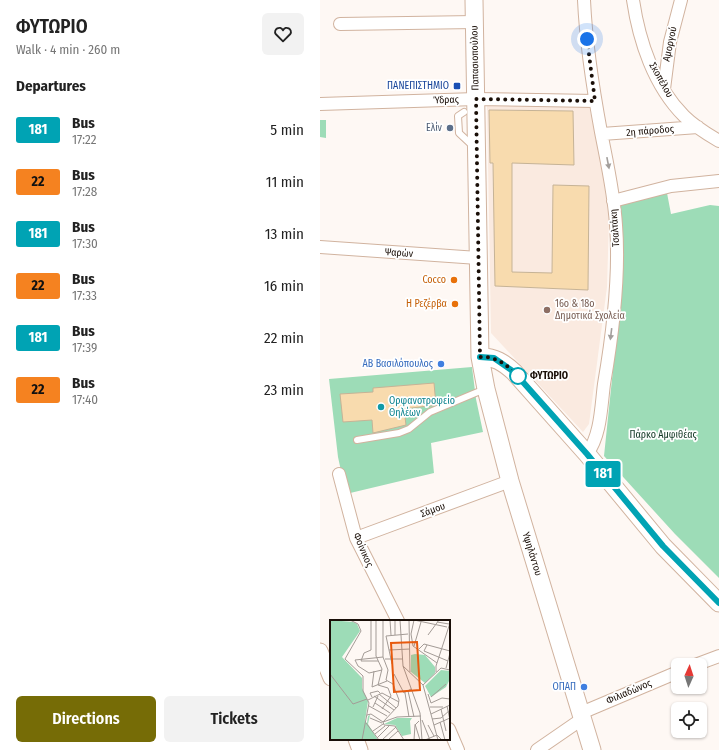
<!DOCTYPE html>
<meta charset="utf-8">
<style>
body{margin:0;font-family:"Fira Sans Condensed",sans-serif;background:#f2f2f2;color:#222;height:100vh;display:flex;flex-direction:column;font-size:15px;white-space:nowrap}
*{box-sizing:border-box;margin:0}
p{font-size:13px;color:#767676}
.icon{flex:none;width:22px;height:22px;fill:none;stroke:currentColor;stroke-width:2;stroke-linecap:round;stroke-linejoin:round}
.map{position:relative;flex:1;overflow:hidden}
.side{display:flex;flex-direction:column;background:#fff;width:320px}
.side>*{flex:none}
.badge{padding:0 8px;border-radius:3px;font-size:14px;line-height:26px}
.needle{width:26px;rotate:3deg}
.fabs{position:absolute;left:351px;top:658px;display:grid;gap:8px}
.fabs a{display:grid;place-items:center;width:36px;height:36px;border-radius:6px;background:#fff;box-shadow:0 1px 3px #0004;font-size:20px}
.you{position:absolute;width:20px;height:20px;margin:-10px;border:3px solid #fff;border-radius:50%;background:#1a73e8;box-shadow:0 0 0 6px #1a73e833}
.map>.badge{position:absolute;translate:-50% -50%;box-shadow:0 0 0 2px #fff}
h2{padding:0 16px;font-size:15px;line-height:36px}
.round{display:grid;place-items:center;flex:none;width:42px;height:42px;border-radius:6px;background:#f2f2f2}
.head{display:flex;align-items:center;justify-content:space-between;height:68px;padding:0 16px}
h1{font-size:19px;font-weight:600;line-height:30px}
.cta{display:flex;gap:8px;margin-top:auto;padding:8px 16px}
.cta a{flex:1;height:46px;border-radius:6px;background:#766c06;color:#fff;font-size:16px;font-weight:600;line-height:46px;text-align:center}
.cta a+a{background:#f2f2f2;color:#222}
ul{padding:0;list-style:none}
li{display:flex;align-items:center;gap:12px;height:52px;padding:0 16px}
li div{flex:1}
li b{display:block;font-size:15px}
li em{font-style:normal}
li .badge{min-width:44px;font-weight:700;text-align:center}
main{display:flex;flex:1;min-height:0}
.map>svg:first-child{display:block}
.built{fill:#faeae0}
.green{fill:#9ddcb7}
.building{fill:#f8dbae;stroke:#c6b396}
.lines{fill:none;stroke-linecap:round;stroke-linejoin:round}
.service-casing{stroke:#d1b39f;stroke-width:8}
.minor-casing{stroke:#d1b39f;stroke-width:14}
.tertiary-casing{stroke:#d1b39f;stroke-width:17}
.secondary-casing{stroke:#d1b39f;stroke-width:19}
.service{stroke:#fff;stroke-width:6}
.minor{stroke:#fff;stroke-width:12}
.tertiary{stroke:#fff;stroke-width:15}
.secondary{stroke:#fff;stroke-width:17}
.oneway{fill:#a39f9c}
.line-casing{stroke:#fff;stroke-width:9}
.line{stroke:#00a3b4;stroke-width:6}
.walk{stroke:#1a0f08;stroke-width:4;stroke-dasharray:0 7.2}
.transit-dot{fill:#1a4fb4;stroke:#fff;stroke-width:1.5}
.service-dot{fill:#5c6f8a;stroke:#fff;stroke-width:1.5}
.food-dot{fill:#e8710a;stroke:#fff;stroke-width:1.5}
.education-dot{fill:#8d6e63;stroke:#fff;stroke-width:1.5}
.shop-dot{fill:#3f7fe0;stroke:#fff;stroke-width:1.5}
.stop-dot{fill:#fff;stroke:#00a3b4;stroke-width:2}
.culture-dot{fill:#0f9aa8;stroke:#fff;stroke-width:1.5}
.labels{text-anchor:middle;dominant-baseline:central;stroke-width:3.5;stroke-linejoin:round;paint-order:stroke}
.street-label{font-size:10px;fill:#1a0f08;stroke:#fff}
.transit-label{font-size:10px;fill:#164399;stroke:#fff;text-anchor:end}
.service-label{font-size:10px;fill:#4e5e75;stroke:#fff;text-anchor:end}
.food-label{font-size:10px;fill:#c56008;stroke:#fff;text-anchor:end}
.education-label{font-size:10px;fill:#785e54;stroke:#fff;text-anchor:start}
.shop-label{font-size:10px;fill:#366cbe;stroke:#fff;text-anchor:end}
.stop-label{font-size:10px;font-weight:bold;fill:#1a0f08;stroke:#fff;text-anchor:start}
.culture-label{font-size:10px;fill:#0d838f;stroke:#fff;text-anchor:start}
.park-label{font-size:10px;fill:#0e3521;stroke:#fff}
.inset-road{fill:none;stroke:#a39b96;stroke-width:1}
.view{fill:#e8590c;fill-opacity:0.15;stroke:#e8590c;stroke-width:2}
.inset-edge{fill:none;stroke:#1a0f08;stroke-width:2}
</style>
<main>
<section class="side">
<div class="head"><div><h1>ΦΥΤΩΡΙΟ</h1><p>Walk · 4 min · 260 m</p></div><a class="round"><svg class="icon" aria-label="heart" viewBox="0 0 24 24"><path d="M12 20l-8-8c-3-5 5-10 8-4 3-6 11-1 8 4z"/></svg></a></div>
<h2>Departures</h2>
<ul>
<li><span class="badge" style="background:#00a3b4;color:#fff">181</span><div><b>Bus</b><p>17:22</p></div><em>5 min</em></li>
<li><span class="badge" style="background:#f58220;color:#111">22</span><div><b>Bus</b><p>17:28</p></div><em>11 min</em></li>
<li><span class="badge" style="background:#00a3b4;color:#fff">181</span><div><b>Bus</b><p>17:30</p></div><em>13 min</em></li>
<li><span class="badge" style="background:#f58220;color:#111">22</span><div><b>Bus</b><p>17:33</p></div><em>16 min</em></li>
<li><span class="badge" style="background:#00a3b4;color:#fff">181</span><div><b>Bus</b><p>17:39</p></div><em>22 min</em></li>
<li><span class="badge" style="background:#f58220;color:#111">22</span><div><b>Bus</b><p>17:40</p></div><em>23 min</em></li>
</ul>
<div class="cta"><a>Directions</a><a>Tickets</a></div>
</section>
<div class="map">
<svg width="399" height="750" viewBox="0 0 399 750">
<rect width="100%" height="100%" fill="#fef8f4"/>
<!-- built -->
<path class="built" d="M 167,106 L 269,106 L 281,161 L 289,219 L 287,287 L 269,424 L 263,432 L 171,333 Z"/>
<!-- green -->
<path class="green" d="M 0,120 L 6,120 L 6,138 L 0,137 Z
M 347,193 L 351,214 L 390,205 L 399,206 L 399,578 L 355,534 L 284,456 L 301,293 L 298,205 Z
M 152,367 L 156,399 L 163,432 L 111,443 L 114,473 L 26,494 L 18,457 L 9,379 Z"/>
<!-- building -->
<path class="building" d="M 169,110 L 253,111 L 254,165 L 192,163 L 192,272 L 232,273 L 233,185 L 269,186 L 268,290 L 175,286 L 173,163 L 170,163 Z
M 114,383 L 116,405 L 84,409 L 86,425 L 53,433 L 52,420 L 23,422 L 20,394 L 53,392 L 53,388 Z"/>
<g class="lines">
<defs>
<path id="service" d="M 144,112 L 138,116 L 139,133 L 154,147
M 37,440 L 79,433 L 89,429 L 110,412 L 165,389"/>
<path id="minor" d="M 264,0 C 266,44 273,89 281,132 C 287,163 294,193 296,225 C 300,277 293,332 284,384 C 281,407 281,435 267,454
M 313,0 C 319,41 334,86 364,116 C 374,126 387,134 399,141
M 20,24 L 155,22
M 344,89 L 350,42 L 361,0
M 0,104 L 156,99 L 275,101
M 282,134 L 378,127
M 293,201 L 351,186 L 399,181
M 0,247 L 158,258
M 19,474 L 36,538 L 78,621
M 36,538 L 190,481
M 375,665 L 399,656
M 261,713 L 358,672
M 129,729 L 138,750
M 217,750 L 262,719"/>
<path id="tertiary" d="M 0,651 L 11,678
M 36,739 L 40,750"/>
<path id="secondary" d="M 154,0 L 160,357 L 166,389 L 190,481 L 272,750
M 160,357 C 174,356 184,363 194,372 L 267,454 L 343,546 L 399,603"/>
</defs>
<!-- service casing -->
<use href="#service" class="service-casing"/>
<!-- minor casing -->
<use href="#minor" class="minor-casing"/>
<!-- tertiary casing -->
<use href="#tertiary" class="tertiary-casing"/>
<!-- secondary casing -->
<use href="#secondary" class="secondary-casing"/>
<!-- service -->
<use href="#service" class="service"/>
<!-- minor -->
<use href="#minor" class="minor"/>
<!-- tertiary -->
<use href="#tertiary" class="tertiary"/>
<!-- secondary -->
<use href="#secondary" class="secondary"/>
</g>
<!-- one-way arrows -->
<defs><path id="oneway-solid" d="M-6-.8H1V-3.2L6.5 0L1 3.2V.8H-6Z"/></defs>
<g class="oneway">
<use href="#oneway-solid" transform="translate(288 163) rotate(79)"/>
<use href="#oneway-solid" transform="translate(291 334) rotate(97)"/>
</g>
<g class="lines">
<defs>
<path id="line" d="M 160,357 L 174,358 L 194,372 L 267,454 L 343,546 L 399,603"/>
</defs>
<!-- line casing -->
<use href="#line" class="line-casing"/>
<!-- line -->
<use href="#line" class="line"/>
<!-- walk -->
<path class="walk" d="M 198,376 C 187,365 176,356 160,357 L 156,99 L 275,101 L 267,39"/>
</g>
<!-- markers -->
<rect class="transit-dot" x="133" y="82" width="8" height="8" rx="2"/>
<circle class="service-dot" cx="130" cy="128" r="4"/>
<g class="food-dot">
<circle cx="134" cy="280" r="4"/>
<circle cx="135" cy="304" r="4"/>
</g>
<circle class="education-dot" cx="227" cy="310" r="4"/>
<g class="shop-dot">
<circle cx="121" cy="364" r="4"/>
<circle cx="264" cy="687" r="4"/>
</g>
<circle class="stop-dot" cx="198" cy="376" r="8"/>
<circle class="culture-dot" cx="61" cy="407" r="4"/>
<g class="labels">
<!-- street labels -->
<g class="street-label">
<text transform="translate(350 44) rotate(-78)">Αμοργού</text>
<text transform="translate(155 58) rotate(-91)">Παπασιοπούλου</text>
<text transform="translate(341 80) rotate(61)">Σκοπέλου</text>
<text transform="translate(126 100) rotate(-2)">Ύδρας</text>
<text transform="translate(330 131) rotate(-5)">2η πάροδος</text>
<text transform="translate(295 228) rotate(-94)">Τσαλτάκη</text>
<text transform="translate(79 253) rotate(4)">Ψαρών</text>
<text transform="translate(113 510) rotate(-20)">Σάμου</text>
<text transform="translate(43 550) rotate(67)">Φοίνικος</text>
<text transform="translate(212 554) rotate(73)">Υψηλάντου</text>
<text transform="translate(309 692) rotate(-23)">Φιλιαδώνος</text>
</g>
<!-- transit labels -->
<g class="transit-label">
<text x="129" y="86">ΠΑΝΕΠΙΣΤΗΜΙΟ</text>
</g>
<!-- service labels -->
<g class="service-label">
<text x="122" y="128">Ελίν</text>
</g>
<!-- food labels -->
<g class="food-label">
<text x="126" y="280">Cocco</text>
<text x="127" y="304">Η Ρεζέρβα</text>
</g>
<!-- education labels -->
<g class="education-label">
<text x="235" y="304">16ο &amp; 18ο<tspan x="235" dy="12">Δημοτικά Σχολεία</tspan></text>
</g>
<!-- shop labels -->
<g class="shop-label">
<text x="113" y="364">ΑΒ Βασιλόπουλος</text>
<text x="256" y="687">ΟΠΑΠ</text>
</g>
<!-- stop labels -->
<g class="stop-label">
<text x="210" y="376">ΦΥΤΩΡΙΟ</text>
</g>
<!-- culture labels -->
<g class="culture-label">
<text x="69" y="401">Ορφανοτροφείο<tspan x="69" dy="12">Θηλέων</tspan></text>
</g>
<!-- park labels -->
<g class="park-label">
<text x="343" y="435">Πάρκο Αμφιθέας</text>
</g>
</g>
<!-- overview -->
<g transform="translate(10 620)">
<rect width="120" height="120" fill="#fef8f4"/>
<path d="M 0,0 L 23,2 L 27,4 L 30,11 L 12,37 L 32,58 L 32,68 L 38,81 L 35,101 L 37,103 L 38,96 L 40,95 L 38,104 L 48,120 L 0,120 ZM 85,34 L 95,35 L 105,47 L 105,53 L 95,63 L 81,52 L 81,35 ZM 111,50 L 120,51 L 120,59 L 116,67 L 101,77 L 95,66 ZM 67,98 L 82,98 L 80,101 L 81,114 L 72,116 L 65,105 L 54,104 Z" fill="#9ddcb7"/>
<path class="inset-road" d="M 20,0 L 28,4 L 31,11 L 15,39 L 33,56 L 33,71 L 39,83 L 32,120M 41,0 L 41,30 L 34,33 L 31,41 L 48,41M 46,0 L 46,36 L 52,49 L 48,65 L 58,68 L 61,76 L 52,89M 53,0 L 53,37 L 58,50 L 56,60 L 63,64 L 69,80 L 68,86 L 53,102 L 54,105M 60,0 L 61,15M 65,0 L 65,15M 70,0 L 73,46 L 90,93 L 92,120M 79,0 L 80,52M 84,0 L 81,14 L 83,26 L 107,43M 84,0 L 117,7M 107,2 L 119,4M 98,15 L 109,0M 97,25 L 94,31 L 118,41M 84,26 L 91,2M 89,29 L 94,24 L 120,31M 59,30 L 80,29M 55,39 L 73,39M 62,44 L 56,16 L 78,14M 73,46 L 93,65 L 108,120M 116,48 L 120,33M 52,50 L 39,53 L 28,46 L 25,40 L 53,37M 44,51 L 42,67 L 57,61M 106,52 L 106,46 L 120,3M 0,54 L 23,84 L 37,79M 64,54 L 74,73 L 81,69M 93,65 L 111,48 L 120,50M 78,71 L 84,97M 75,73 L 79,97M 49,74 L 66,88M 98,74 L 101,83 L 112,78 L 120,79M 44,76 L 64,90M 42,77 L 40,73 L 48,71 L 50,73M 101,77 L 116,64M 38,80 L 52,73 L 69,82M 45,83 L 60,93M 39,86 L 57,96M 117,86 L 120,100M 43,87 L 48,76M 100,87 L 113,87M 111,89 L 116,111M 101,94 L 120,85M 37,95 L 41,94 L 53,102M 40,98 L 52,103M 102,99 L 111,98 L 120,90M 92,100 L 100,120M 53,102 L 67,97 L 91,96M 110,102 L 115,120M 36,103 L 49,120M 85,104 L 90,120M 54,105 L 65,106 L 74,120M 98,105 L 104,116M 104,105 L 120,98M 43,111 L 53,104M 45,114 L 55,106M 47,118 L 60,105M 59,119 L 68,111M 52,120 L 66,107M 84,120 L 85,105 L 89,101M 95,120 L 107,115 L 112,120"/>
<path class="view" d="M 87,22 L 90,70 L 64,72 L 61,23 Z"/>
<rect width="120" height="120" class="inset-edge"/>
</g>
</svg>
<div class="fabs">
<a><svg class="needle" viewBox="-14 -14 28 28"><path d="M0-13l5 13h-10z" fill="#e53935"/><path d="M0 13l5-13h-10z" fill="#767676"/></svg></a>
<a><svg class="icon" aria-label="locate" viewBox="0 0 24 24"><circle cx="12" cy="12" r="6"/><path d="M12 2v4M12 18v4M2 12h4M18 12h4"/></svg></a>
</div>
<div class="you" style="left:267px;top:39px"></div>
<b class="badge" style="left:283px;top:474px;background:#00a3b4;color:#fff">181</b>
</div>
</main>
